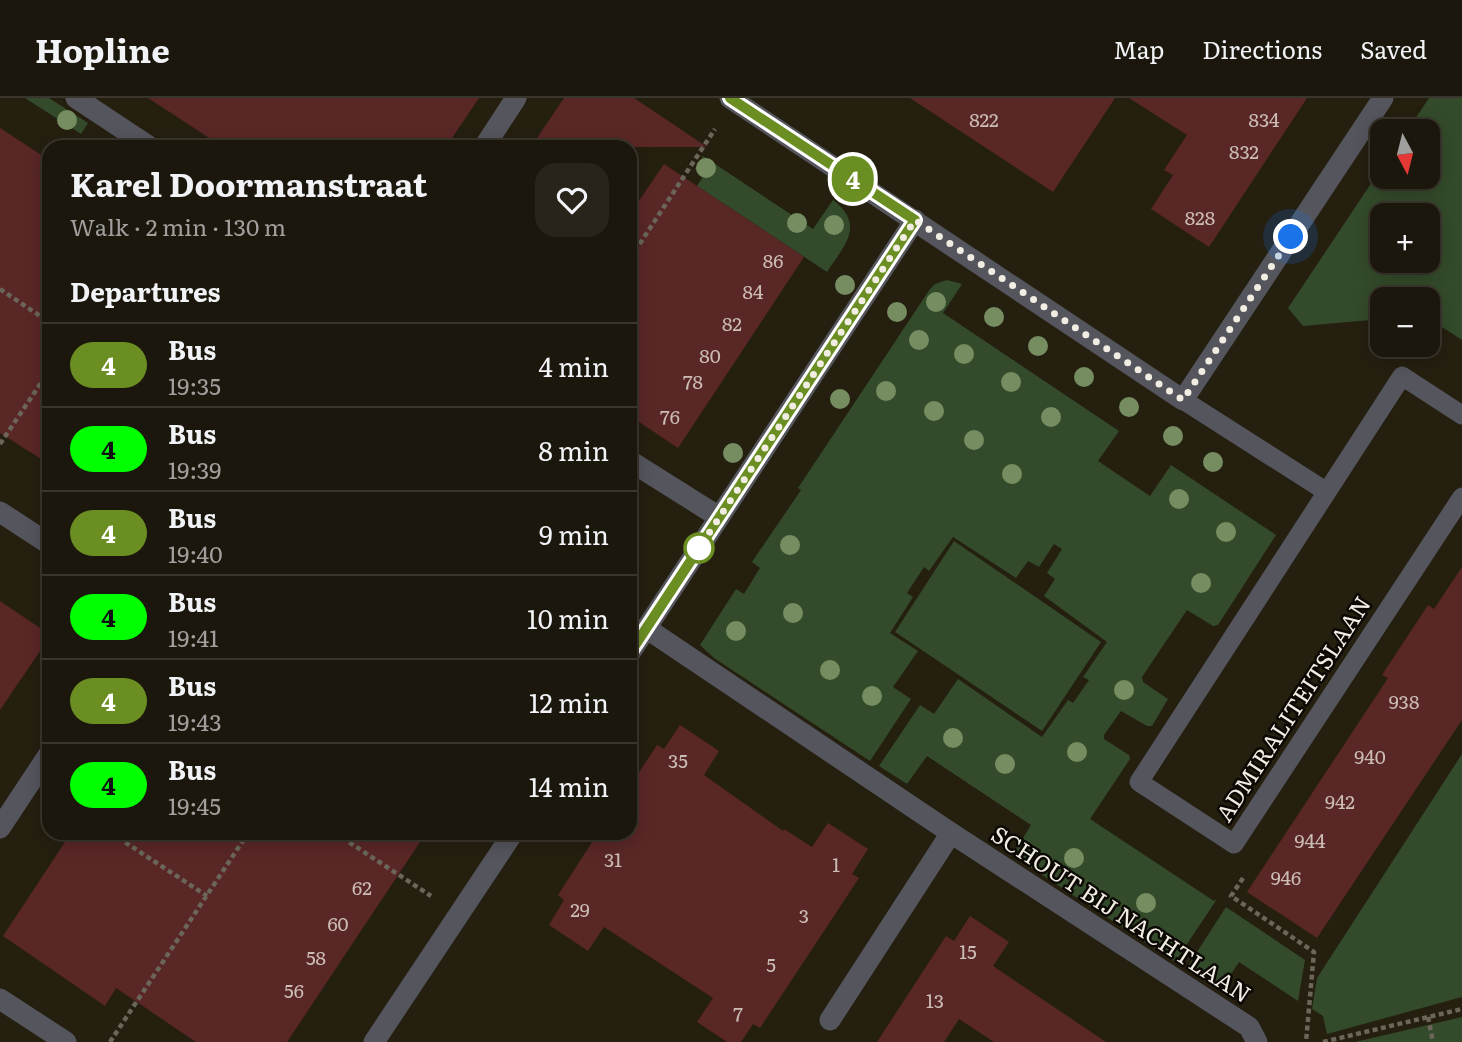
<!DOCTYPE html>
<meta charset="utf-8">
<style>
body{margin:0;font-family:Literata,serif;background:#29241a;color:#f1f3f6;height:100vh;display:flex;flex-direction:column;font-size:26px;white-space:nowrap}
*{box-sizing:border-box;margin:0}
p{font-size:23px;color:#a09f9d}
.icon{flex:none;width:38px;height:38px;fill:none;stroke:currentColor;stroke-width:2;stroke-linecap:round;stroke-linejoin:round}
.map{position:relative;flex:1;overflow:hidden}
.side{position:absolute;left:42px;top:42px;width:595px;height:700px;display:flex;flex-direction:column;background:#1c170c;border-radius:21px;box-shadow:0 4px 18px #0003,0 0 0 2px #3a362d}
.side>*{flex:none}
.badge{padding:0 14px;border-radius:23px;font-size:24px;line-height:46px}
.needle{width:46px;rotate:173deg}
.tools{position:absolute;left:1370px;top:21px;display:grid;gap:14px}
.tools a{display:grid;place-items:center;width:70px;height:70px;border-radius:14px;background:#1c170c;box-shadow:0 4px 18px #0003,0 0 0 2px #3a362d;font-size:35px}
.you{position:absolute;width:35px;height:35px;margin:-18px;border:5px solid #fff;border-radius:50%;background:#1a73e8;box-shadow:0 0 0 10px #1a73e833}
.map>.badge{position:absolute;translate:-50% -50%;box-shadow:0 0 0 4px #fff}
h2{padding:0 28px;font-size:26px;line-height:63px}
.round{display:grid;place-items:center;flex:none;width:74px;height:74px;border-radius:21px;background:#29241a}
.head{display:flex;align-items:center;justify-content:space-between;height:119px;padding:0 28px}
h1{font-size:33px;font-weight:700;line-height:52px}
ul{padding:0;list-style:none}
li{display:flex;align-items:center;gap:21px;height:84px;padding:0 28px;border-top:2px solid #3a362d}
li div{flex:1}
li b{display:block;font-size:26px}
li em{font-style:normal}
li .badge{min-width:77px;font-weight:700;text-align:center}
header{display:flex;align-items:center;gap:42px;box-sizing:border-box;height:98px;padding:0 35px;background:#1c170c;border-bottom:2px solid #3a362d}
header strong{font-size:33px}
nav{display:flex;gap:38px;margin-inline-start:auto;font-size:24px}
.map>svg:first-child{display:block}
.green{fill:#334b2a;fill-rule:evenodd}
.building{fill:#592726}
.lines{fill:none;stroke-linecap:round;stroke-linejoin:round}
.path{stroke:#6b6659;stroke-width:4.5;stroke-dasharray:5 3.5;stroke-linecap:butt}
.lane{stroke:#54555d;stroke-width:19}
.street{stroke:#54555d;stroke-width:21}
.tree{fill:#758d61}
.line-casing{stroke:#fff;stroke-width:16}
.line{stroke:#6b8e23;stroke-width:10}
.walk{stroke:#f1ede3;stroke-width:7;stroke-dasharray:0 12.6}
.stop-dot{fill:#fff;stroke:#6b8e23;stroke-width:3.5}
.labels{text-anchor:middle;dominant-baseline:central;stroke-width:5;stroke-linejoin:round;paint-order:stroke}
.number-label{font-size:19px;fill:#cbbcb4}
.street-label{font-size:23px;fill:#f1ede3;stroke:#0c0904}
</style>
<header>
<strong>Hopline</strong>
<nav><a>Map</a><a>Directions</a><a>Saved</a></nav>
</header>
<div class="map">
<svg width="1462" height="944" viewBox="0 0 1462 944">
<rect width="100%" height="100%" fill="#251f10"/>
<!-- green -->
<path class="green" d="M 25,0 L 49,0 L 88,25 L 81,36 Z
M 1429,0 L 1462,0 L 1462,242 L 1428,220 L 1428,201 L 1382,201 L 1382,221 L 1303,228 L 1288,210 L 1382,69 L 1382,79 L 1428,79 L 1428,33 L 1407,33 ZM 1382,117 L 1428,117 L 1428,163 L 1382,163 Z
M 703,58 L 813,131 L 833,102 C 866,127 844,148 827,174 L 697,88 L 704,77 L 695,71 Z
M 947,182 L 962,186 L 943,215 L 1119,333 L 1098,363 L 1150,398 L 1171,367 L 1276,437 L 1218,527 L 1213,528 L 1187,512 L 1142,579 L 1143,584 L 1168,601 L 1152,628 L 1147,628 L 1121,613 L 1104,637 L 1104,641 L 1129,657 L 1130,661 L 1090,721 L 1214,803 L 1217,801 L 1175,864 L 1015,759 L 1014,755 L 1031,727 L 927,658 L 907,686 L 879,668 L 920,607 L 934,616 L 958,581 L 1042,639 L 1068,602 L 1073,605 L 1089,582 L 1083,579 L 1107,544 L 1044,498 L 1055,481 L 1047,475 L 1062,451 L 1054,446 L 1039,469 L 1028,463 L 1016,480 L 953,439 L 929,473 L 924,469 L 907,495 L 913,499 L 890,535 L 918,553 L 893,589 L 911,601 L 870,663 L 714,560 L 700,547 L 736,491 L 744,496 L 760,470 L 752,464 L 801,392 L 798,390 L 930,191 L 935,186 Z
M 954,443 L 1101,544 L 1042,633 L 895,534 Z
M 1462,656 L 1462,899 L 1327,936 L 1323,918 L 1312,911 L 1317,880 Z
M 1226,809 L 1305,862 L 1298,903 L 1239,864 L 1222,890 L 1218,892 L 1186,871 Z
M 1462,919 L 1462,944 L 1355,944 Z"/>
<!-- building -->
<path class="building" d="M 148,0 L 479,0 L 446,49 L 223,49 Z
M 564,0 L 634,0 L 707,49 L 531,49 Z
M 910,0 L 1115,0 L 1053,94 Z
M 1129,0 L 1307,0 L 1209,149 L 1151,111 L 1173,77 L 1164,72 L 1187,37 Z
M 0,30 L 49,62 L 49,366 L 0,335 Z
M 664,66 L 804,159 L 678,350 L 630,318 L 630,116 Z
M 1462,469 L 1462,622 L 1317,840 L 1247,794 L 1388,580 L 1382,577 L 1428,507 L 1434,511 Z
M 0,503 L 49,536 L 49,540 L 0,612 Z
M 680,627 L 719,653 L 704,677 L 783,733 L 784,731 L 812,749 L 828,725 L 868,751 L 852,776 L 859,780 L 760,930 L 753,926 L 741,944 L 727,944 L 697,924 L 713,900 L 604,829 L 588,853 L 549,827 L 564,802 L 558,797 L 598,735 L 630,735 L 630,688 L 657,647 L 664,651 Z
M 71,735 L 426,735 L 287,944 L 196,944 L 116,890 L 105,908 L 3,838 Z
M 970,818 L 1009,844 L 993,868 L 1106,944 L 994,944 L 959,921 L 944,944 L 877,944 L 946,838 L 954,843 Z"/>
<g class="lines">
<!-- path -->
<path class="path" d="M 635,153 L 715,31
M 0,191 L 49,224
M 0,346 L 49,273
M 111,735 L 207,798
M 335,735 L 431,798
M 1243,780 L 1231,798 L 1314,854 L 1306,944
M 1428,919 L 1433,944
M 110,944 L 248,735
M 1323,944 L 1462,911"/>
<!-- lane -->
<path class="lane" d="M 1183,302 L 1327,394
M 1462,317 L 1402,278 L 1139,684 L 1234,746 L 1462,399"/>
<!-- street -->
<path class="street" d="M 76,0 L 150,49
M 730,0 L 1183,302 L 1383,0
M 484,49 L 516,0
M 630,363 L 719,419
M 0,414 L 49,446
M 646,530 L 951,735 L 1249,929 L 1257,944
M 630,555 L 915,122
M 0,730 L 49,656
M 0,901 L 66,944
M 830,922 L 951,735
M 374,944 L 513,735"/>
</g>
<!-- trees -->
<g class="tree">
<circle cx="67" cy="22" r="10"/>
<circle cx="706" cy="70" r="10"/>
<circle cx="797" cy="125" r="10"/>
<circle cx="834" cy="127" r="10"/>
<circle cx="845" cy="187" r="10"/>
<circle cx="936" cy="204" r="10"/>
<circle cx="897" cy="214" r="10"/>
<circle cx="994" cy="219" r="10"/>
<circle cx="919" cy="242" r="10"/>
<circle cx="1038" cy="248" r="10"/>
<circle cx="964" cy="256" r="10"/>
<circle cx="1084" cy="279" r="10"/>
<circle cx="1011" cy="284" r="10"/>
<circle cx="886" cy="293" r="10"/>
<circle cx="840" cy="301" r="10"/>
<circle cx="1129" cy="309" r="10"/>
<circle cx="934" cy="313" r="10"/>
<circle cx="1051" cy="319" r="10"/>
<circle cx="1173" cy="338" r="10"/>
<circle cx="974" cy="342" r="10"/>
<circle cx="733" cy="355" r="10"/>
<circle cx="1213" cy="364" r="10"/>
<circle cx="1012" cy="376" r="10"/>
<circle cx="1179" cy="401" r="10"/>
<circle cx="1226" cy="434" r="10"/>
<circle cx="790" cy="447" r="10"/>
<circle cx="1201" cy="485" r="10"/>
<circle cx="793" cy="515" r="10"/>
<circle cx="736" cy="533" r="10"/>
<circle cx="830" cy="572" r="10"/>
<circle cx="1124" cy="592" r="10"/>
<circle cx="872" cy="598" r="10"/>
<circle cx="953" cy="640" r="10"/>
<circle cx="1077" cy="654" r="10"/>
<circle cx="1005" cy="666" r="10"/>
<circle cx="1074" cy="760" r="10"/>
<circle cx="1146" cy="805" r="10"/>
</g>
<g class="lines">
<defs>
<path id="line" d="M 630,555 L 915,122 L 730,0"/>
</defs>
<!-- line casing -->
<use href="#line" class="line-casing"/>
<!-- line -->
<use href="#line" class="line"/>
<!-- walk -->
<path class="walk" d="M 699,450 L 694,458 L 915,122 L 1183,302 L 1291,139"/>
</g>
<!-- markers -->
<circle class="stop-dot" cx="699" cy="450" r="14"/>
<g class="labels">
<!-- number labels -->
<g class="number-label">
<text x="984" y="21">822</text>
<text x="1264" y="21">834</text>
<text x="1244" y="53">832</text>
<text x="1200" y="119">828</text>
<text x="773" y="162">86</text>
<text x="753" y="193">84</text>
<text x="732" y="225">82</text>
<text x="710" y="257">80</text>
<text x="693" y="283">78</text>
<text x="670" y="318">76</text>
<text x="1404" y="603">938</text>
<text x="1370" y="658">940</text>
<text x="678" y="662">35</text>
<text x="1340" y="703">942</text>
<text x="1310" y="742">944</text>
<text x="613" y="761">31</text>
<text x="836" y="766">1</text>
<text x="1286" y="779">946</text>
<text x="362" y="789">62</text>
<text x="580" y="811">29</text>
<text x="804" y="817">3</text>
<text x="338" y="825">60</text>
<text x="968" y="853">15</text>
<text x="316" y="859">58</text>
<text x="771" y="866">5</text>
<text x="294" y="892">56</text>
<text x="935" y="902">13</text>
<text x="738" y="915">7</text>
</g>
<!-- street labels -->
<g class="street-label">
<text transform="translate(1292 610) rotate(-57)">ADMIRALITEITSLAAN</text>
<text transform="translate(1122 815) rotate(33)">SCHOUT BIJ NACHTLAAN</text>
</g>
</g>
</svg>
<div class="tools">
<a><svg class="needle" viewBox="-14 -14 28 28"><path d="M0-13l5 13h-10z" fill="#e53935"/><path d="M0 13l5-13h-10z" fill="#a09f9d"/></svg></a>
<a>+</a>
<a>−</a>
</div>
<div class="you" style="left:1291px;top:139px"></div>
<b class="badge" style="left:853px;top:81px;background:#6b8e23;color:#fff">4</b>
<section class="side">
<div class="head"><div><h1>Karel Doormanstraat</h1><p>Walk · 2 min · 130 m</p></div><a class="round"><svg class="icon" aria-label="heart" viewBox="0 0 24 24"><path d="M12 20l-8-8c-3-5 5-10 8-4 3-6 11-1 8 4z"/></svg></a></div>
<h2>Departures</h2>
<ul>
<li><span class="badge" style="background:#6b8e23;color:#fff">4</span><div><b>Bus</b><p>19:35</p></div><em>4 min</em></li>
<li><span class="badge" style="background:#0f0;color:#111">4</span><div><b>Bus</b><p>19:39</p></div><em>8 min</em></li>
<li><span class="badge" style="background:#6b8e23;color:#fff">4</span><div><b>Bus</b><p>19:40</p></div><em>9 min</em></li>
<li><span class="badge" style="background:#0f0;color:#111">4</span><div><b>Bus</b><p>19:41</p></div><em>10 min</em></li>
<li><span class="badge" style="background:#6b8e23;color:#fff">4</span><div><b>Bus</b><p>19:43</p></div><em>12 min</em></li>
<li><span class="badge" style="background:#0f0;color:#111">4</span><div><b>Bus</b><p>19:45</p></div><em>14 min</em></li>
</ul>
</section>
</div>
